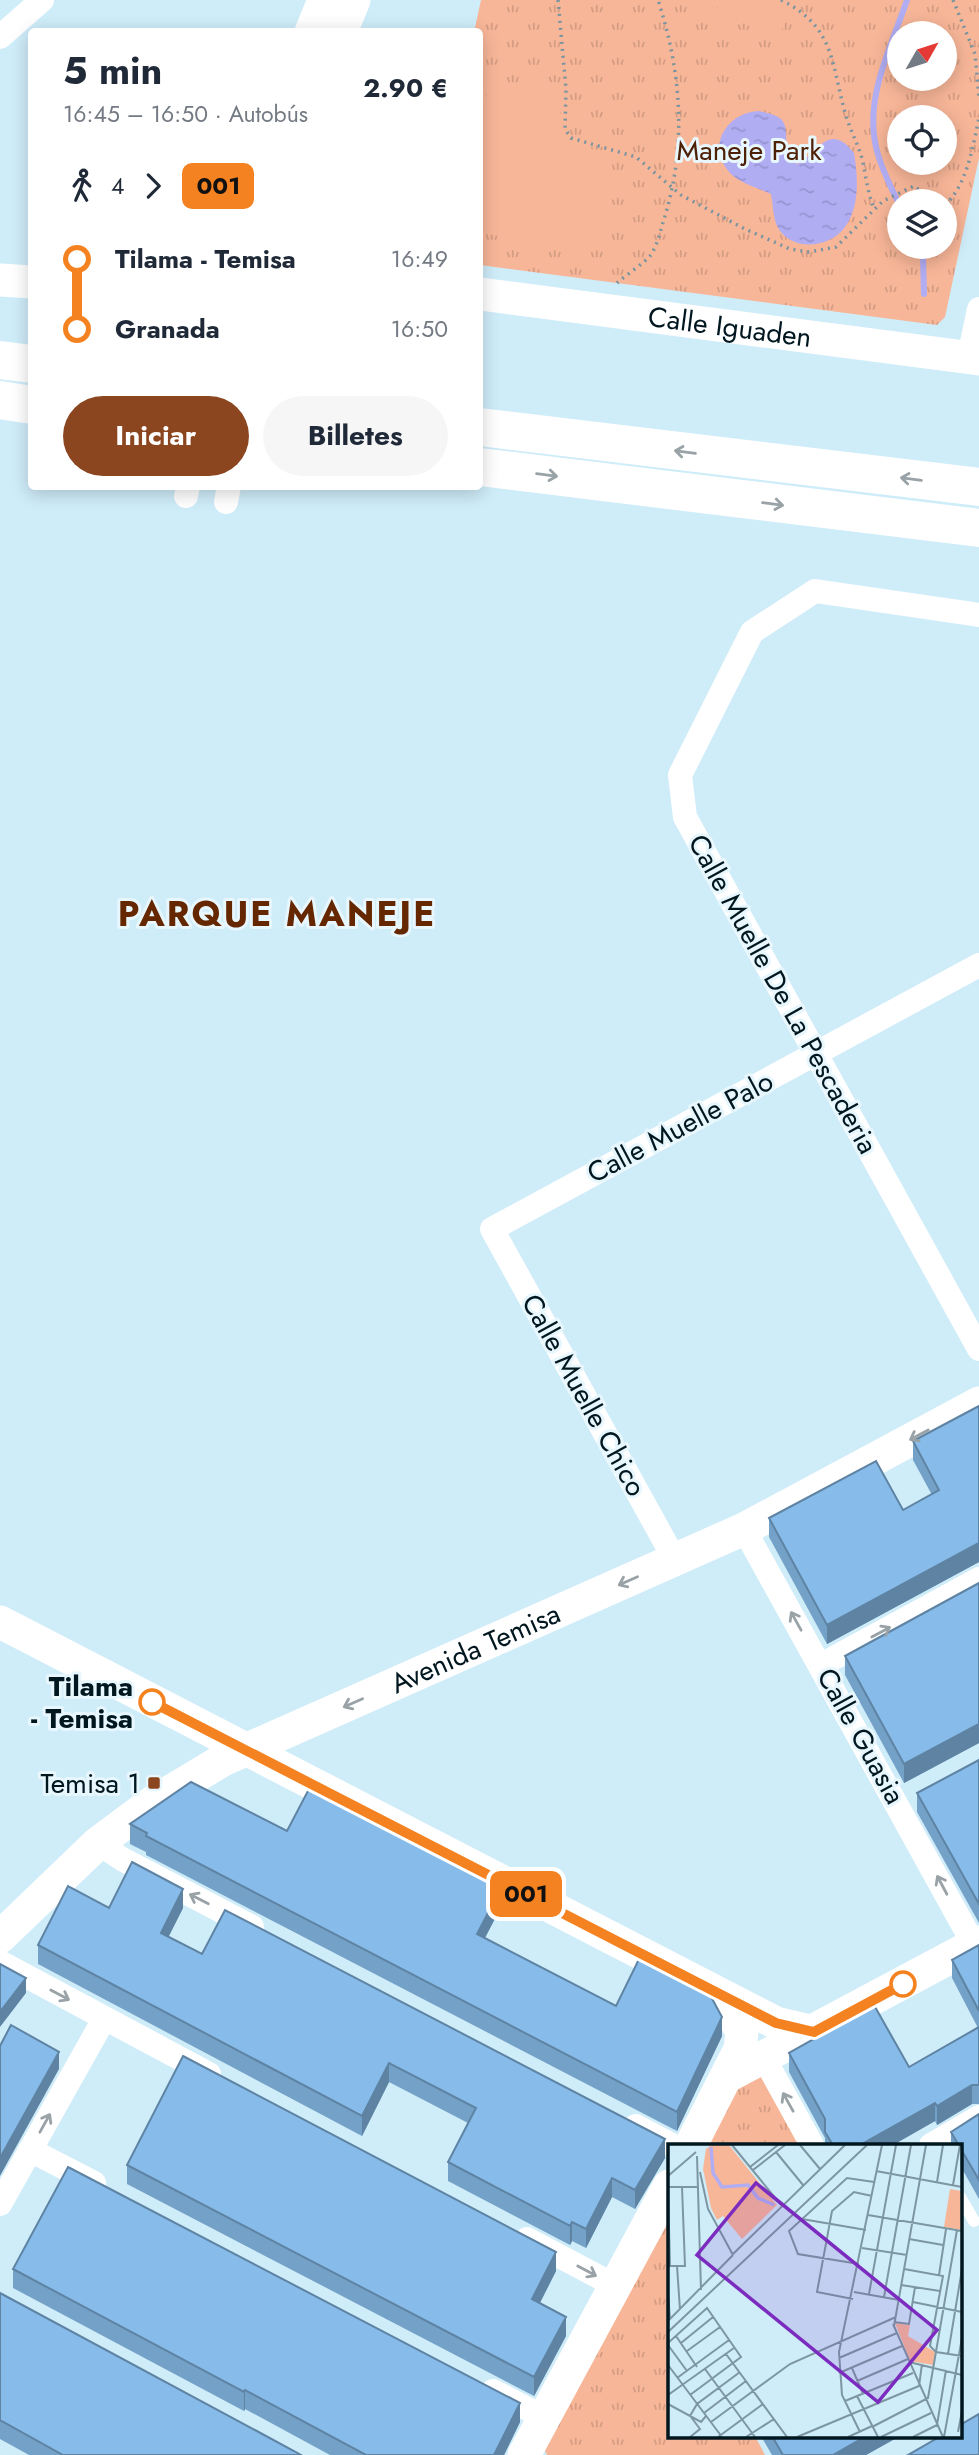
<!DOCTYPE html>
<html lang="es">
<meta charset="utf-8">
<style>
body{margin:0;font-family:Jost,sans-serif;background:#f6f6f7;color:#1f2937;height:100vh;display:flex;flex-direction:column;font-size:26px;white-space:nowrap}
*{box-sizing:border-box;margin:0}
p{font-size:23px;color:#747a83}
.icon{flex:none;width:38px;height:38px;fill:none;stroke:currentColor;stroke-width:2;stroke-linecap:round;stroke-linejoin:round}
.map{position:relative;flex:1;overflow:hidden}
.drawer{position:absolute;left:28px;top:28px;width:455px;height:462px;display:flex;flex-direction:column;background:#fff;border-radius:7px;box-shadow:0 4px 18px #0003}
.drawer>*{flex:none}
.badge{padding:0 14px;border-radius:10px;font-size:24px;line-height:46px}
.needle{width:46px;rotate:51deg}
.buttons{position:absolute;left:887px;top:21px;display:grid;gap:14px}
.buttons a{display:grid;place-items:center;width:70px;height:70px;border-radius:50%;background:#fff;box-shadow:0 4px 18px #0003;font-size:35px}
.map>.badge{position:absolute;translate:-50% -50%;box-shadow:0 0 0 4px #fff}
.legs{display:flex;align-items:center;gap:10px;height:77px;padding:0 35px;font-size:23px}
.legs p{margin-inline-start:auto}
.overview{display:flex;align-items:center;justify-content:space-between;height:119px;padding:0 35px}
h1{font-size:38px;font-weight:700;line-height:52px}
.primary-button{display:flex;gap:14px;margin-top:auto;padding:14px 35px}
.primary-button a{flex:1;height:80px;border-radius:42px;background:#8b451f;color:#fff;font-size:28px;font-weight:700;line-height:80px;text-align:center}
.primary-button a+a{background:#f6f6f7;color:#1f2937}
ul{padding:0 35px;list-style:none}
li{display:flex;align-items:center;gap:24px;height:70px;font-size:26px}
li i{display:grid;place-items:center;width:10px;height:100%;margin:0 9px;background:currentColor}
li i::after{content:'';width:18px;height:18px;margin:-9px;border:5px solid;border-radius:50%;background:#fff}
li p{margin-inline-start:auto}
li:first-child i{background:linear-gradient(#0000 50%,currentColor 0)}
li:last-child i{background:linear-gradient(currentColor 50%,#0000 0)}
.map>svg:first-child{display:block}
.park{fill:url(#park-tufts);fill-rule:evenodd}
.pitch{fill:#f8b698}
.water{fill:url(#water-ripples)}
.lines{fill:none;stroke-linecap:round;stroke-linejoin:round}
.stream{stroke:#b1adf3;stroke-width:6}
.path{stroke:#79949f;stroke-width:3.5;stroke-dasharray:2 5;stroke-linecap:butt}
.lane{stroke:#fff;stroke-width:12}
.street{stroke:#fff;stroke-width:24}
.secondary{stroke:#fff;stroke-width:33}
.highway{stroke:#fff;stroke-width:38}
.wall{fill:#74a1c8}
.shaded-wall{fill:#5e83a3}
.building{fill:#87bbe9;stroke:#5e83a3;stroke-width:2}
.oneway{stroke:#99a2a6}
.line-1-casing{stroke:#fff;stroke-width:16}
.line-1{stroke:#f58220;stroke-width:10}
.stop-1-dot{fill:#fff;stroke:#f58220;stroke-width:3.5}
.poi-dot{fill:#8b451f;stroke:#e8f7fd;stroke-width:2.5}
.labels{text-anchor:middle;dominant-baseline:central;stroke-width:6;stroke-linejoin:round;paint-order:stroke}
.park-label{font-size:28px;fill:#4e2006;stroke:#e8f7fd}
.street-label{font-size:28px;fill:#011720;stroke:#e8f7fd}
.stop-label{font-size:28px;font-weight:bold;fill:#011720;stroke:#e8f7fd;text-anchor:end}
.poi-label{font-size:28px;fill:#011720;stroke:#e8f7fd;text-anchor:end}
.district-label{font-size:35px;font-weight:bold;letter-spacing:2px;fill:#652700;stroke:#e8f7fd}
.inset-river{fill:none;stroke:#b1adf3;stroke-width:3.5}
.inset-road{fill:none;stroke:#7d97a2;stroke-width:2}
.view{fill:#7b2cbf;fill-opacity:0.15;stroke:#7b2cbf;stroke-width:3.5}
.inset-edge{fill:none;stroke:#011720;stroke-width:3.5}
</style>
<div class="map">
<svg width="979" height="2455" viewBox="0 0 979 2455">
<defs>
<pattern id="park-tufts" width="24" height="20" patternUnits="userSpaceOnUse" patternTransform="scale(1.75)"><rect width="24" height="20" fill="#f8b698"/><path d="M3 7l-1-3M5 7V3M7 7l1-3M15 17l-1-3M17 17v-4M19 17l1-3" fill="none" stroke="#d39c83"/></pattern>
<pattern id="water-ripples" width="26" height="14" patternUnits="userSpaceOnUse" patternTransform="scale(1.75)"><rect width="26" height="14" fill="#b1adf3"/><path d="M2 4q2-2 4 0t4 0M15 11q2-2 4 0t4 0" fill="none" stroke="#9694d0"/></pattern>
</defs>
<rect width="100%" height="100%" fill="#cfecf9"/>
<!-- park -->
<path class="park" d="M 481,0 L 979,0 L 979,158 L 945,317 L 937,325 L 480,265 L 480,32 L 474,32 ZM 900,33 L 945,33 L 945,79 L 900,79 ZM 900,117 L 945,117 L 945,163 L 900,163 ZM 900,201 L 945,201 L 945,247 L 900,247 Z
M 762,2068 L 804,2145 L 706,2145 L 741,2079 Z
M 669,2214 L 669,2436 L 755,2436 L 765,2455 L 547,2455 L 544,2449 Z"/>
<!-- pitch -->
<path class="pitch" d="M 720,0 L 753,0 L 788,15 L 778,38 L 716,12 Z
M 488,83 L 562,95 L 557,144 L 614,152 L 601,251 L 480,233 L 480,145 Z"/>
<!-- water -->
<path class="water" d="M 758,111 C 794,117 783,127 788,154 L 797,164 C 817,154 829,120 854,153 C 858,176 860,207 845,227 C 829,249 790,252 777,226 C 773,217 773,204 771,194 C 758,188 742,184 731,174 C 705,148 726,113 758,111 Z"/>
<g class="lines">
<!-- stream -->
<path class="stream" d="M 900,206 C 891,188 882,170 877,151 C 863,100 891,47 907,0
M 918,247 L 923,257 L 924,294"/>
<!-- path -->
<path class="path" d="M 558,0 L 566,89 L 565,129 L 571,138 L 636,157 L 681,195 L 745,229 L 790,249 L 809,252 L 836,247 L 883,201 L 914,186 L 933,201
M 781,0 C 836,27 831,65 846,116 C 851,132 859,146 863,162 C 866,179 868,193 874,209
M 953,0 L 975,54 L 979,97
M 945,205 C 967,185 973,146 979,118
M 617,283 C 626,275 644,263 650,256 C 658,245 661,228 665,216 C 687,143 681,71 658,0"/>
<!-- lane -->
<path class="lane" d="M 960,2197 L 974,2221"/>
<!-- street -->
<path class="street" d="M 0,37 L 42,0
M 969,357 L 979,309
M 186,496 L 188,486
M 226,502 L 229,486
M 979,615 L 815,591 L 752,632 L 680,775 L 685,817 L 979,1349
M 744,1529 L 974,1945
M 675,1560 L 492,1229 L 979,965
M 821,1665 L 979,1579
M 98,1843 L 122,1859 L 252,1927
M 0,1962 L 209,2074
M 764,2058 L 812,2145
M 636,2126 L 672,2145
M 931,2145 L 979,2117
M 30,2150 L 94,2183
M 0,2204 L 104,2019
M 527,2239 L 616,2286
M 493,2391 L 545,2418"/>
<!-- secondary -->
<g class="secondary">
<path d="M 311,32 L 324,0"/>
<path d="M 341,32 L 354,0"/>
<path d="M 0,280 L 32,282"/>
<path id="s1" d="M 480,294 L 979,359"/>
<path d="M 0,1622 L 776,2023 L 814,2032"/>
<path id="s2" d="M 0,1937 L 98,1843 L 153,1802 L 223,1760 L 744,1529 L 979,1403"/>
<path d="M 728,2076 L 979,1942"/>
<path d="M 691,2145 L 740,2049 L 742,2032 L 722,1996"/>
<path d="M 524,2455 L 669,2186"/>
</g>
<!-- highway -->
<path class="highway" d="M 0,360 L 32,364
M 0,400 L 32,405
M 480,427 L 979,487
M 480,467 L 979,528"/>
</g>
<!-- wall -->
<path class="wall" d="M 913,1441 L 979,1562 L 827,1644 L 769,1537 L 769,1518 L 903,1510 L 932,1495 L 913,1460 Z
M 979,1583 L 979,1743 L 904,1783 L 845,1675 L 845,1656 Z
M 979,1760 L 979,1923 L 917,1812 L 917,1793 Z
M 130,1824 L 287,1831 L 502,1905 L 485,1938 L 616,2006 L 722,2036 L 677,2131 L 146,1855 L 146,1852 L 130,1844 Z
M 183,1908 L 168,1937 L 202,1954 L 665,2158 L 635,2209 L 612,2197 L 586,2248 L 572,2241 L 570,2245 L 448,2181 L 448,2162 L 468,2123 L 389,2082 L 362,2136 L 38,1964 L 38,1945 Z
M 979,1945 L 979,2104 L 972,2104 L 937,2125 L 935,2121 L 893,2145 L 825,2145 L 825,2138 L 789,2072 L 789,2053 L 909,2067 L 978,2028 L 952,1978 L 952,1960 Z
M 979,2114 L 979,2199 L 960,2165 L 960,2145 L 951,2145 L 951,2132 Z
M 127,2165 L 556,2271 L 540,2303 L 566,2336 L 534,2396 L 127,2184 Z
M 13,2269 L 520,2422 L 504,2455 L 330,2455 L 245,2409 L 244,2411 L 13,2288 Z
M 0,2293 L 301,2455 L 29,2455 L 0,2439 Z
M 761,2436 L 900,2436 L 866,2455 L 772,2455 Z"/>
<!-- shaded-wall -->
<path class="shaded-wall" d="M 979,1543 L 979,1562 L 827,1644 L 827,1625 Z
M 979,1724 L 979,1743 L 904,1783 L 904,1764 Z
M 502,1886 L 502,1905 L 477,1953 L 477,1934 Z
M 183,1889 L 183,1908 L 161,1952 L 161,1933 Z
M 26,1978 L 26,1993 L 0,2027 L 0,2012 Z
M 722,2017 L 722,2036 L 677,2131 L 677,2112 Z
M 59,2052 L 59,2069 L 0,2176 L 0,2158 Z
M 389,2063 L 389,2082 L 362,2136 L 362,2116 Z
M 972,2085 L 972,2104 L 937,2125 L 937,2106 Z
M 935,2103 L 935,2121 L 893,2145 L 860,2145 Z
M 665,2139 L 665,2158 L 635,2209 L 635,2190 Z
M 612,2178 L 612,2197 L 586,2248 L 586,2229 Z
M 572,2222 L 572,2241 L 570,2245 L 570,2226 Z
M 556,2252 L 556,2271 L 532,2318 L 532,2299 Z
M 566,2317 L 566,2336 L 534,2396 L 534,2377 Z
M 245,2390 L 245,2409 L 244,2411 L 244,2392 Z
M 520,2403 L 520,2422 L 504,2455 L 494,2455 Z
M 866,2436 L 900,2436 L 866,2455 L 833,2455 Z"/>
<!-- building -->
<path class="building" d="M 979,1406 L 979,1543 L 827,1625 L 769,1518 L 876,1461 L 903,1510 L 939,1490 L 913,1441 Z
M 979,1583 L 979,1724 L 904,1764 L 845,1656 Z
M 979,1760 L 979,1904 L 917,1793 Z
M 191,1782 L 287,1831 L 310,1787 L 502,1886 L 477,1934 L 616,2006 L 640,1957 L 709,1993 L 722,2017 L 677,2112 L 146,1836 L 147,1833 L 130,1824 Z
M 132,1862 L 183,1889 L 161,1933 L 202,1954 L 225,1910 L 665,2139 L 635,2190 L 612,2178 L 586,2229 L 572,2222 L 570,2226 L 448,2162 L 476,2108 L 389,2063 L 362,2116 L 38,1945 L 68,1886 L 109,1908 Z
M 979,1945 L 979,2011 L 952,1960 Z
M 0,1964 L 26,1978 L 0,2012 Z
M 874,2005 L 909,2067 L 979,2027 L 979,2085 L 972,2085 L 937,2106 L 935,2103 L 860,2145 L 833,2145 L 825,2132 L 825,2119 L 789,2053 Z
M 11,2025 L 59,2052 L 0,2158 L 0,2046 Z
M 183,2056 L 556,2252 L 532,2299 L 566,2317 L 534,2377 L 127,2165 Z
M 979,2114 L 979,2180 L 951,2132 Z
M 68,2167 L 520,2403 L 494,2455 L 366,2455 L 245,2390 L 244,2392 L 13,2269 Z
M 0,2293 L 294,2451 L 301,2455 L 63,2455 L 0,2420 Z
M 979,2414 L 979,2455 L 908,2455 L 941,2436 L 960,2436 L 960,2425 Z
M 772,2436 L 866,2436 L 833,2455 L 783,2455 Z"/>
<!-- one-way arrows -->
<defs><path id="oneway-shaft" d="M-6 0H5M1.5-3L5.5 0L1.5 3" fill="none" stroke-width="1.6" stroke-linecap="round" stroke-linejoin="round" transform="scale(1.75)"/></defs>
<g class="oneway">
<use href="#oneway-shaft" transform="translate(685 452) rotate(-173)"/>
<use href="#oneway-shaft" transform="translate(547 475) rotate(7)"/>
<use href="#oneway-shaft" transform="translate(911 479) rotate(-173)"/>
<use href="#oneway-shaft" transform="translate(773 504) rotate(7)"/>
<use href="#oneway-shaft" transform="translate(919 1435) rotate(152)"/>
<use href="#oneway-shaft" transform="translate(628 1581) rotate(156)"/>
<use href="#oneway-shaft" transform="translate(796 1621) rotate(-119)"/>
<use href="#oneway-shaft" transform="translate(881 1632) rotate(-28)"/>
<use href="#oneway-shaft" transform="translate(353 1703) rotate(156)"/>
<use href="#oneway-shaft" transform="translate(942 1885) rotate(-118)"/>
<use href="#oneway-shaft" transform="translate(199 1899) rotate(-153)"/>
<use href="#oneway-shaft" transform="translate(60 1995) rotate(28)"/>
<use href="#oneway-shaft" transform="translate(788 2102) rotate(-119)"/>
<use href="#oneway-shaft" transform="translate(45 2123) rotate(-61)"/>
<use href="#oneway-shaft" transform="translate(587 2271) rotate(28)"/>
</g>
<g class="lines">
<defs>
<path id="line-1" d="M 152,1702 L 776,2023 L 814,2032 L 903,1984"/>
</defs>
<!-- line-1 casing -->
<use href="#line-1" class="line-1-casing"/>
<!-- line-1 -->
<use href="#line-1" class="line-1"/>
</g>
<!-- markers -->
<g class="stop-1-dot">
<circle cx="152" cy="1702" r="12"/>
<circle cx="903" cy="1984" r="12"/>
</g>
<rect class="poi-dot" x="147" y="1776" width="14" height="14" rx="3.5"/>
<g class="labels">
<!-- park labels -->
<g class="park-label">
<text x="749" y="150">Maneje Park</text>
</g>
<!-- street labels -->
<g class="street-label">
<text stroke="none"><textPath href="#s1" startOffset="252">Calle Iguaden</textPath></text>
<text transform="translate(783 994) rotate(61)">Calle Muelle De La Pescaderia</text>
<text transform="translate(680 1127) rotate(-28)">Calle Muelle Palo</text>
<text transform="translate(584 1395) rotate(61)">Calle Muelle Chico</text>
<text stroke="none"><textPath href="#s2" startOffset="562">Avenida Temisa</textPath></text>
<text transform="translate(861 1736) rotate(61)">Calle Guasia</text>
</g>
<!-- stop labels -->
<g class="stop-label">
<text x="133" y="1686">Tilama<tspan x="133" dy="32">- Temisa</tspan></text>
</g>
<!-- poi labels -->
<g class="poi-label">
<text x="140" y="1783">Temisa 1</text>
</g>
<!-- district labels -->
<g class="district-label">
<text x="277" y="914">PARQUE MANEJE</text>
</g>
</g>
<!-- overview -->
<g transform="translate(668 2144)">
<rect width="294" height="294" fill="#cfecf9"/>
<path d="M 43,1 L 61,1 L 109,61 L 74,95 L 55,72 L 49,76 L 43,64 L 35,25 L 38,5 ZM 227,179 L 242,181 L 240,192 L 267,208 L 265,221 L 242,217 Z" fill="#f8b698"/>
<path d="M 282,45 L 294,47 L 294,86 L 276,83 Z" fill="#f8b698"/>
<path class="inset-river" d="M 43,3 L 45,29 L 54,43 L 80,41 L 90,54 L 106,61"/>
<path class="inset-road" d="M 64,1 L 113,61M 132,1 L 152,25M 108,8 L 135,41M 29,12 L 33,146M 82,23 L 110,1M 85,26 L 117,1M 208,27 L 294,43M 32,28 L 40,65 L 65,111M 0,32 L 28,8M 269,38 L 275,1M 285,41 L 292,1M 0,43 L 29,43M 0,47 L 2,122M 200,71 L 294,87M 134,75 L 198,86M 241,95 L 275,101M 194,104 L 239,111M 65,110 L 177,1M 191,120 L 130,110 L 121,87 L 179,34 L 206,38M 0,122 L 17,122 L 14,43M 9,122 L 12,166M 236,125 L 275,132 L 262,202 L 268,208 L 294,212M 271,131 L 278,85M 233,141 L 272,147M 0,148 L 2,176M 186,148 L 231,156M 201,150 L 228,1M 216,153 L 243,1M 185,155 L 149,148 L 164,67 L 186,48 L 204,52M 245,158 L 294,168M 0,177 L 65,111M 226,178 L 241,180 L 247,143M 225,180 L 275,293M 226,182 L 258,1M 0,188 L 199,1M 8,192 L 29,223M 0,199 L 39,164 L 73,213 L 22,251M 13,199 L 45,173M 0,201 L 19,227M 19,207 L 52,183M 58,210 L 119,293M 280,210 L 294,125M 171,214 L 229,189M 241,218 L 294,231M 0,221 L 54,293M 184,224 L 195,250M 37,225 L 87,293M 171,229 L 234,202M 9,234 L 61,196M 189,237 L 240,215M 0,251 L 66,204M 189,252 L 210,293M 177,257 L 245,229M 0,260 L 33,278 L 38,272M 36,269 L 78,237M 22,272 L 29,260 L 72,228M 43,278 L 122,220 L 228,173M 204,283 L 260,254 L 289,86M 192,288 L 174,251 L 171,208 L 214,1M 290,288 L 294,267M 22,293 L 32,285 L 23,273M 50,293 L 95,260M 78,293 L 106,275M 129,293 L 251,242 L 254,220M 180,293 L 204,282M 213,293 L 263,269M 245,293 L 269,281 L 278,226M 276,293 L 294,194"/>
<path class="view" d="M 88,39 L 269,186 L 210,258 L 29,111 Z"/>
<rect width="294" height="294" class="inset-edge"/>
</g>
</svg>
<div class="buttons">
<a><svg class="needle" viewBox="-14 -14 28 28"><path d="M0-13l5 13h-10z" fill="#e53935"/><path d="M0 13l5-13h-10z" fill="#747a83"/></svg></a>
<a><svg class="icon" aria-label="locate" viewBox="0 0 24 24"><circle cx="12" cy="12" r="6"/><path d="M12 2v4M12 18v4M2 12h4M18 12h4"/></svg></a>
<a><svg class="icon" aria-label="layers" viewBox="0 0 24 24"><path d="M12 4l9 5-9 5-9-5zM3 14l9 5 9-5"/></svg></a>
</div>
<b class="badge" style="left:526px;top:1894px;background:#f58220;color:#111">001</b>
<section class="drawer">
<div class="overview"><div><h1>5 min</h1><p>16:45 – 16:50 · Autobús</p></div><b>2.90 €</b></div>
<div class="legs"><svg class="icon" aria-label="walk" viewBox="0 0 24 24"><circle cx="13" cy="4" r="2"/><path d="M13 8l-2 6 4 7M11 14l-3 7M7 12l3-4h3l4 4"/></svg>4<svg class="icon" aria-label="forward" viewBox="0 0 24 24"><path d="M9 5l7 7-7 7"/></svg><b class="badge" style="background:#f58220;color:#111">001</b></div>
<ul>
<li><i style="color:#f58220"></i><b>Tilama - Temisa</b><p>16:49</p></li>
<li><i style="color:#f58220"></i><b>Granada</b><p>16:50</p></li>
</ul>
<div class="primary-button"><a>Iniciar</a><a>Billetes</a></div>
</section>
</div>
